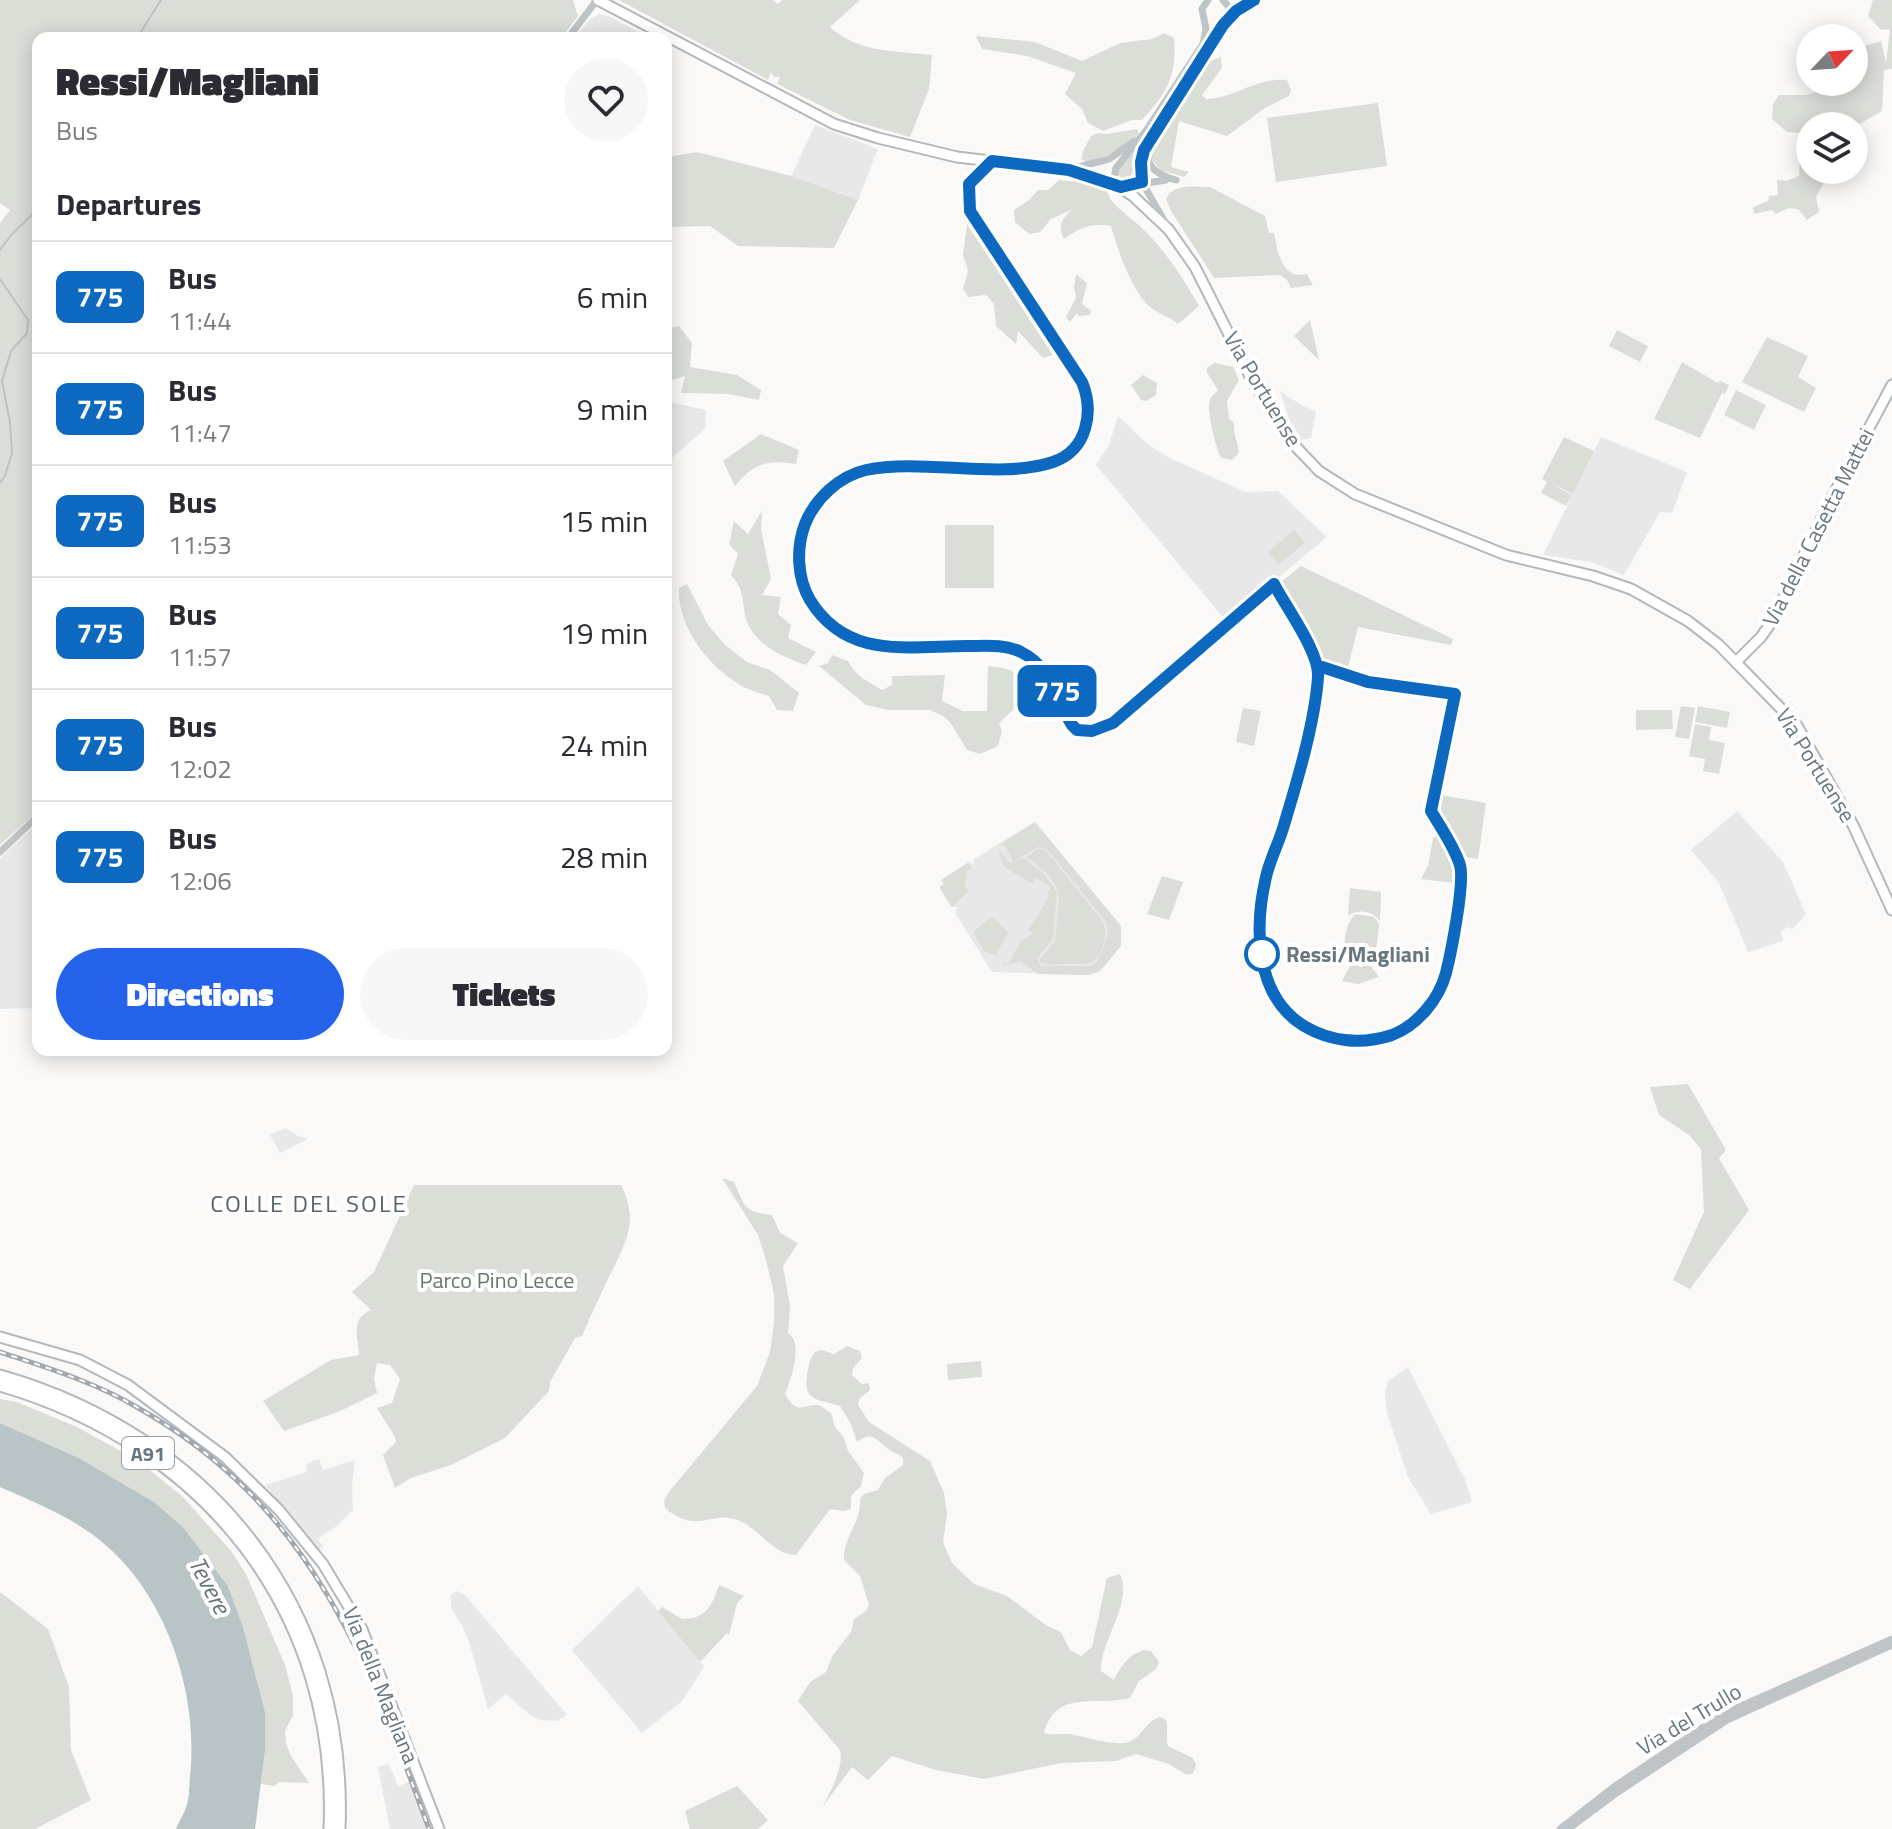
<!DOCTYPE html>
<style>
body{margin:0;font-family:"Titillium Web",sans-serif;background:#f7f7f7;color:#2b2b33;height:100vh;display:flex;flex-direction:column;font-size:30px;white-space:nowrap}
*{box-sizing:border-box;margin:0}
p{font-size:26px;color:#7c7c81}
.icon{flex:none;width:44px;height:44px;fill:none;stroke:currentColor;stroke-width:2;stroke-linecap:round;stroke-linejoin:round}
.map{position:relative;flex:1;overflow:hidden}
.details{position:absolute;left:32px;top:32px;width:640px;height:1024px;display:flex;flex-direction:column;background:#fff;border-radius:16px;box-shadow:0 4px 20px #0003}
.details>*{flex:none}
.badge{padding:0 16px;border-radius:12px;font-size:28px;line-height:52px}
.needle{width:52px;rotate:65deg}
.buttons{position:absolute;left:1796px;top:24px;display:grid;gap:16px}
.buttons a{display:grid;place-items:center;width:72px;height:72px;border-radius:50%;background:#fff;box-shadow:0 4px 20px #0003;font-size:40px}
.map>.badge{position:absolute;translate:-50% -50%;box-shadow:0 0 0 4px #fff}
h2{padding:0 24px;font-size:30px;line-height:72px}
.round{display:grid;place-items:center;flex:none;width:84px;height:84px;border-radius:42px;background:#f7f7f7}
.summary{display:flex;align-items:center;justify-content:space-between;height:136px;padding:0 24px}
h1{font-size:38px;font-weight:800;line-height:60px}
.button{display:flex;gap:16px;margin-top:auto;padding:16px 24px}
.button a{flex:1;height:92px;border-radius:48px;background:#2563eb;color:#fff;font-size:32px;font-weight:800;line-height:92px;text-align:center}
.button a+a{background:#f7f7f7;color:#2b2b33}
ul{padding:0;list-style:none}
li{display:flex;align-items:center;gap:24px;height:112px;padding:0 24px;border-top:2px solid #e1e1e2}
li div{flex:1}
li b{display:block;font-size:30px}
li em{font-style:normal}
li .badge{min-width:88px;font-weight:700;text-align:center}
.map>svg:first-child{display:block}
.built{fill:#e8e8e8}
.green{fill:#daded7}
.water{fill:#b9c4c7}
.lines{fill:none;stroke-linecap:round;stroke-linejoin:round}
.stream{stroke:#b9c4c7;stroke-width:2}
.major-casing{stroke:#b3b8bb;stroke-width:13}
.highway-casing{stroke:#b5b9bc;stroke-width:15}
.minor{stroke:#bfc4c7;stroke-width:7}
.major{stroke:#fff;stroke-width:9}
.highway{stroke:#fff;stroke-width:11}
.rail-casing{stroke:#a2a8ad;stroke-width:5}
.rail{stroke:#fff;stroke-width:2;stroke-dasharray:6;stroke-linecap:butt}
.line-casing{stroke:#fff;stroke-width:18}
.line{stroke:#0c69bf;stroke-width:12}
.stop-dot{fill:#fff;stroke:#0c69bf;stroke-width:4}
.labels{text-anchor:middle;dominant-baseline:central;stroke-width:8;stroke-linejoin:round;paint-order:stroke}
.shield{fill:#fff;stroke:#959fa5;stroke-width:2}
.shield-label{font-size:20px;font-weight:bold;fill:#67767f}
.street-label{font-size:22px;fill:#67767f;stroke:#fff}
.stop-label{font-size:22px;font-weight:bold;fill:#67767f;stroke:#fff;text-anchor:start}
.park-label{font-size:22px;fill:#6a7866;stroke:#fff}
.neighbourhood-label{font-size:24px;letter-spacing:2px;fill:#59646b;stroke:#fff}
.water-label{font-size:24px;font-style:italic;fill:#637479;stroke:#fff}
</style>
<div class="map">
<svg width="1892" height="1829" viewBox="0 0 1892 1829">
<rect width="100%" height="100%" fill="#faf9f8"/>
<!-- built -->
<path class="built" d="M 600,14 L 608,16 L 650,38 L 575,38 L 590,19 Z
M 815,125 L 878,149 L 858,200 L 791,176 Z
M 1280,391 L 1303,406 L 1316,411 L 1311,438 L 1301,440 L 1291,425 Z
M 666,401 L 706,410 L 705,429 L 666,463 Z
M 1118,416 L 1149,445 L 1168,457 L 1245,492 L 1278,491 L 1327,537 L 1226,621 L 1096,465 L 1109,445 Z
M 1601,437 L 1687,472 L 1672,513 L 1660,512 L 1624,575 L 1591,562 L 1543,555 Z
M 1737,811 L 1783,862 L 1806,914 L 1793,929 L 1787,927 L 1781,932 L 1783,941 L 1748,952 L 1719,883 L 1691,850 Z
M 1035,822 L 1121,926 L 1121,946 L 1100,971 L 1088,975 L 992,972 L 955,913 L 957,907 L 951,907 L 939,887 L 944,884 L 941,880 L 969,862 L 974,865 L 974,859 L 986,852 L 987,853 L 988,850 Z
M 38,823 L 38,1008 L 0,1009 L 0,858 Z
M 285,1128 L 298,1136 L 308,1139 L 280,1153 L 270,1135 Z
M 1408,1367 L 1465,1479 L 1472,1502 L 1431,1514 L 1408,1477 L 1387,1413 L 1385,1393 L 1388,1381 Z
M 319,1459 L 323,1470 L 355,1460 L 352,1485 L 353,1510 L 337,1526 L 320,1537 L 319,1541 L 323,1547 L 319,1550 L 265,1485 L 307,1472 L 306,1464 Z
M 638,1586 L 704,1667 L 682,1701 L 642,1733 L 572,1650 Z
M 457,1591 L 465,1595 L 567,1715 L 557,1721 L 541,1720 L 531,1716 L 506,1694 L 488,1709 L 470,1645 L 463,1627 L 451,1608 L 451,1595 Z
M 389,1764 L 398,1786 L 415,1780 L 434,1829 L 390,1829 L 378,1767 Z"/>
<!-- green -->
<path class="green" d="M 0,0 L 573,0 L 578,16 L 561,38 L 38,38 L 38,811 L 0,845 L 0,223 L 10,210 L 0,203 Z
M 619,0 L 773,0 L 778,4 L 782,0 L 860,0 L 830,27 C 858,53 897,51 932,55 L 929,89 L 910,137 L 850,120 L 777,84 L 780,77 L 774,77 L 771,72 L 768,80 Z
M 1873,0 L 1892,0 L 1892,69 L 1884,70 L 1882,111 L 1854,127 L 1838,126 L 1834,121 L 1810,124 L 1807,133 L 1787,132 L 1772,119 L 1773,104 L 1779,95 L 1806,95 L 1851,83 L 1860,84 L 1861,47 L 1881,41 L 1886,63 L 1890,29 L 1881,30 L 1868,16 Z
M 1164,33 L 1174,38 C 1177,76 1167,93 1142,120 L 1132,120 L 1103,131 L 1088,123 L 1082,109 L 1065,94 L 1076,73 L 1027,56 L 982,49 L 976,36 L 1035,42 L 1082,61 L 1120,43 L 1152,39 Z
M 1221,57 L 1222,68 L 1202,95 L 1206,99 C 1237,98 1253,78 1287,80 L 1291,90 L 1289,96 L 1265,108 L 1227,136 L 1179,121 L 1171,167 L 1189,172 L 1184,177 L 1160,170 L 1152,159 C 1151,141 1190,80 1204,66 C 1209,61 1215,59 1221,57 Z
M 1378,103 L 1387,166 L 1276,182 L 1267,118 Z
M 1137,129 L 1139,134 L 1120,149 L 1089,163 L 1081,159 L 1083,151 L 1091,136 L 1098,133 L 1107,134 Z
M 1141,145 L 1136,178 L 1129,182 L 1117,175 L 1120,166 Z
M 1810,151 L 1810,170 L 1831,170 L 1816,197 L 1819,212 L 1807,220 L 1798,209 L 1789,208 L 1776,214 L 1772,210 L 1754,214 L 1753,207 L 1768,201 L 1769,196 L 1778,195 L 1777,180 L 1786,181 L 1799,176 C 1801,164 1796,155 1810,151 Z
M 697,152 L 791,176 L 858,200 L 834,248 L 738,246 L 710,226 L 666,227 L 666,166 L 673,156 Z
M 1059,180 C 1071,182 1092,180 1101,186 C 1108,189 1108,196 1112,201 C 1121,212 1134,220 1144,230 C 1167,253 1183,278 1199,306 L 1178,324 C 1169,316 1153,312 1146,303 C 1130,286 1117,248 1111,226 C 1092,223 1080,227 1064,239 C 1057,224 1062,220 1071,210 L 1051,219 L 1040,232 L 1029,234 L 1015,222 L 1014,210 L 1029,200 L 1038,190 L 1048,190 Z
M 1210,187 L 1265,216 L 1269,233 L 1274,233 C 1278,252 1281,280 1307,274 L 1313,285 L 1291,288 L 1287,280 L 1280,275 L 1214,278 L 1171,211 L 1166,199 C 1173,183 1194,187 1210,187 Z
M 967,224 L 1053,355 L 1043,358 L 1018,331 L 1016,344 L 996,326 L 994,304 L 986,295 L 968,297 L 963,289 L 968,271 L 963,255 Z
M 1076,274 L 1087,283 L 1082,304 L 1091,311 L 1090,315 L 1078,316 L 1077,313 L 1070,322 L 1066,317 L 1076,298 L 1074,287 Z
M 1310,320 L 1319,360 L 1294,336 Z
M 679,326 L 692,343 L 690,367 L 737,375 L 761,390 L 759,400 L 729,394 L 681,393 L 685,376 L 672,380 L 666,377 L 666,329 Z
M 1617,330 L 1648,346 L 1640,362 L 1609,346 Z
M 1767,337 L 1808,356 L 1798,377 L 1816,388 L 1804,412 L 1742,382 Z
M 1682,362 L 1718,383 L 1720,381 L 1729,385 L 1725,394 L 1722,393 L 1700,438 L 1654,419 Z
M 1215,363 L 1233,367 L 1239,380 L 1227,401 L 1229,419 L 1234,423 C 1233,438 1240,442 1238,454 L 1232,460 L 1222,458 C 1216,452 1206,408 1210,400 C 1211,396 1215,394 1218,390 L 1206,371 L 1208,367 Z
M 1143,375 L 1157,383 L 1156,395 L 1146,401 L 1141,400 L 1131,385 Z
M 1736,390 L 1766,405 L 1754,430 L 1724,415 Z
M 761,434 L 799,450 L 796,464 C 767,459 753,464 735,486 L 723,461 Z
M 1564,437 L 1594,451 L 1573,494 L 1552,484 L 1572,495 L 1566,506 L 1541,493 L 1547,482 L 1542,479 Z
M 762,511 L 761,529 L 771,579 L 762,595 L 781,597 L 778,614 L 791,625 L 788,638 L 816,652 L 806,665 C 782,657 751,643 745,615 C 742,598 744,589 731,575 L 738,554 L 729,544 L 734,521 L 748,534 Z
M 945,525 L 994,525 L 994,588 L 945,588 Z
M 1294,530 L 1305,543 L 1278,565 L 1268,552 Z
M 1301,566 L 1453,639 L 1451,645 L 1358,627 L 1348,667 C 1333,665 1324,664 1315,651 L 1279,586 L 1281,582 Z
M 687,584 L 708,625 L 725,645 L 747,662 L 770,670 L 799,693 L 793,711 L 777,710 L 769,696 C 759,693 749,690 740,685 C 708,666 677,627 679,588 Z
M 832,655 L 848,661 C 856,677 869,682 882,690 L 892,685 L 892,676 L 945,675 L 942,701 L 963,711 L 987,711 L 988,666 C 1009,668 1021,672 1036,688 L 999,723 L 1002,731 L 998,746 L 980,754 L 967,750 L 950,722 L 943,716 L 930,710 L 888,710 L 866,705 L 819,666 L 828,663 Z
M 1681,706 L 1695,708 L 1689,739 L 1675,737 Z
M 1698,706 L 1730,712 L 1727,728 L 1695,722 Z
M 1243,708 L 1261,711 L 1254,746 L 1236,742 Z
M 1636,710 L 1672,710 L 1673,729 L 1636,730 Z
M 1695,724 L 1711,727 L 1709,740 L 1725,743 L 1719,774 L 1703,771 L 1705,759 L 1689,756 Z
M 1441,795 L 1486,803 L 1478,859 L 1463,857 C 1452,837 1437,819 1441,795 Z
M 1035,822 L 1121,926 L 1121,946 L 1100,971 L 1088,975 L 1038,974 L 1020,961 L 1002,966 L 1005,963 L 1008,964 L 1021,941 L 1033,933 L 1028,930 L 1050,895 L 1048,893 L 1051,887 L 1036,878 L 1033,884 L 1004,867 L 998,848 L 1010,863 L 1024,858 L 1043,873 L 1057,892 L 1053,939 L 1038,957 L 1040,966 L 1091,966 L 1097,961 L 1104,946 L 1108,934 L 1106,922 L 1046,848 L 1038,847 L 1013,862 L 1004,845 L 998,846 Z
M 1437,836 L 1453,864 L 1455,883 L 1421,879 L 1428,866 L 1433,838 Z
M 1038,849 L 1045,849 L 1103,922 C 1108,936 1103,953 1092,963 L 1045,965 L 1040,962 L 1040,959 L 1055,941 L 1059,897 C 1057,879 1040,867 1026,857 Z
M 968,863 L 972,868 L 967,871 L 965,888 L 969,891 L 952,907 L 940,887 L 944,884 L 941,880 Z
M 1162,876 L 1183,882 L 1169,920 L 1147,914 Z
M 1350,888 L 1381,892 L 1380,921 C 1373,911 1358,908 1348,916 Z
M 1356,914 L 1374,917 L 1379,924 C 1377,941 1379,960 1359,963 L 1360,953 L 1365,949 L 1363,945 L 1356,947 L 1359,953 L 1357,963 L 1346,956 C 1343,942 1345,922 1356,914 Z
M 992,916 L 1008,932 L 996,955 L 984,951 L 973,932 Z
M 1351,964 L 1361,967 L 1369,964 L 1379,977 L 1358,984 L 1342,981 Z
M 1688,1084 L 1726,1150 L 1719,1158 L 1749,1210 L 1690,1289 L 1673,1280 L 1704,1212 L 1701,1149 L 1689,1135 L 1659,1115 L 1650,1087 Z
M 722,1178 L 734,1182 C 746,1208 743,1211 772,1215 L 780,1233 L 798,1243 L 783,1266 L 790,1306 L 788,1333 C 804,1342 791,1380 785,1394 C 798,1415 799,1405 819,1405 L 831,1413 L 835,1427 L 844,1438 L 848,1451 L 864,1473 L 861,1486 L 851,1496 L 851,1509 L 844,1511 L 830,1509 L 796,1555 C 774,1555 761,1531 742,1522 C 713,1507 700,1537 665,1508 L 664,1501 L 668,1493 L 757,1386 L 770,1352 L 774,1323 L 774,1294 L 766,1260 L 758,1235 Z
M 414,1185 L 621,1185 C 640,1222 625,1244 608,1279 C 599,1298 590,1317 582,1336 L 575,1338 L 550,1382 L 549,1391 L 505,1438 L 451,1465 L 411,1478 L 395,1488 L 383,1455 L 396,1442 L 395,1437 L 377,1408 L 392,1403 L 400,1379 L 390,1365 L 377,1363 L 374,1379 L 377,1393 L 338,1412 L 284,1431 L 263,1401 L 331,1360 L 359,1355 C 358,1336 350,1319 371,1310 L 352,1292 L 374,1272 Z
M 847,1346 L 860,1351 L 862,1358 L 853,1368 L 852,1375 L 862,1384 L 869,1383 L 870,1390 L 859,1399 L 858,1405 L 869,1422 L 930,1461 L 944,1493 L 947,1514 L 943,1542 L 952,1563 L 974,1584 L 1007,1596 L 1047,1626 L 1061,1632 L 1070,1650 L 1081,1656 L 1092,1647 L 1107,1578 L 1120,1574 C 1133,1605 1100,1640 1101,1671 L 1114,1680 C 1120,1667 1129,1654 1144,1650 L 1151,1651 L 1159,1662 L 1156,1669 L 1139,1681 L 1130,1698 C 1096,1707 1056,1688 1044,1733 C 1053,1736 1060,1733 1069,1734 C 1083,1736 1119,1748 1131,1741 C 1143,1735 1146,1721 1160,1717 L 1166,1720 C 1169,1730 1165,1737 1168,1746 L 1193,1758 L 1196,1765 L 1193,1773 L 1187,1775 L 1169,1764 L 1136,1754 L 1116,1761 L 1061,1763 L 984,1779 L 936,1770 L 892,1756 L 868,1780 L 852,1767 L 823,1806 C 831,1790 844,1768 840,1750 L 798,1701 L 810,1682 L 826,1672 L 833,1655 L 851,1632 L 854,1619 L 866,1611 L 869,1605 L 860,1576 L 844,1560 C 843,1538 862,1520 860,1499 L 864,1494 L 878,1490 L 885,1478 L 903,1465 L 903,1458 C 897,1452 892,1453 886,1447 C 874,1437 871,1432 857,1442 L 851,1424 L 840,1406 C 822,1399 803,1403 807,1377 C 808,1368 809,1360 815,1352 L 821,1350 L 834,1354 Z
M 981,1361 L 982,1377 L 948,1380 L 947,1364 Z
M 0,1399 L 17,1402 L 77,1427 L 137,1460 L 182,1496 L 232,1552 L 247,1576 L 285,1665 L 293,1696 L 293,1715 L 285,1731 L 286,1744 L 291,1756 L 309,1783 L 279,1782 L 274,1786 L 261,1784 L 265,1751 L 265,1712 L 243,1627 L 228,1586 L 183,1527 L 154,1502 L 79,1458 L 0,1423 Z
M 719,1585 L 744,1596 L 737,1603 L 729,1635 L 727,1633 L 700,1662 L 658,1611 L 662,1607 L 682,1619 C 706,1619 712,1606 719,1585 Z
M 0,1592 L 48,1629 L 69,1687 L 71,1750 L 91,1800 L 35,1829 L 0,1829 Z
M 737,1786 L 768,1820 L 758,1829 L 690,1829 L 685,1811 Z"/>
<!-- water -->
<path class="water" d="M 0,1423 L 79,1458 L 154,1502 L 183,1527 L 228,1586 L 243,1627 L 265,1712 L 265,1751 L 255,1829 L 176,1829 C 179,1821 184,1814 186,1807 C 190,1797 189,1786 190,1776 C 199,1695 167,1595 102,1542 C 72,1517 36,1503 0,1487 Z"/>
<g class="lines">
<!-- stream -->
<path class="stream" d="M 137,38 L 161,0
M 0,250 L 12,234 L 38,209
M 0,279 L 28,320 L 27,333 L 11,351 L 2,381 L 10,423 L 12,453 L 5,476 L 0,483"/>
<defs>
<path id="major" d="M 598,0 L 834,124 L 878,138 L 957,157 L 1076,171 L 1113,183 L 1133,196 L 1169,230 L 1195,267 L 1254,384 L 1297,448 L 1319,471 L 1355,494 L 1506,555 L 1593,576 L 1631,589 L 1688,621 L 1719,645 L 1796,724 L 1853,825 L 1892,910
M 1736,662 L 1761,637 L 1773,620 L 1831,499 L 1892,385
M 0,1337 L 80,1360 L 128,1385 L 225,1457 L 279,1510 L 323,1564 L 362,1629 L 439,1829"/>
<path id="highway" d="M 0,1376 C 210,1436 348,1607 339,1829
M 0,1385 C 206,1445 339,1611 330,1829"/>
</defs>
<!-- major casing -->
<use href="#major" class="major-casing"/>
<!-- highway casing -->
<use href="#highway" class="highway-casing"/>
<!-- minor -->
<path class="minor" d="M 1223,0 L 1229,7 L 1229,18
M 568,38 L 597,0
M 1148,147 C 1145,168 1158,175 1176,180
M 1071,169 L 1109,159 L 1135,141
M 1113,183 L 1116,168 L 1146,131 L 1203,44 L 1206,29 L 1202,9 L 1208,0
M 1121,187 L 1166,180
M 1166,224 L 1142,182 L 1142,155 L 1223,25 L 1236,11 L 1254,0
M 0,852 L 38,816
M 1560,1829 L 1615,1786 L 1723,1714 L 1892,1639
M 1568,1829 L 1618,1792 L 1727,1720 L 1892,1645"/>
<!-- major -->
<use href="#major" class="major"/>
<!-- highway -->
<use href="#highway" class="highway"/>
<defs>
<path id="rail" d="M 0,1352 C 48,1368 97,1383 140,1409 C 310,1506 366,1656 429,1829"/>
</defs>
<!-- rail casing -->
<use href="#rail" class="rail-casing"/>
<!-- rail -->
<use href="#rail" class="rail"/>
</g>
<g class="lines">
<defs>
<path id="line" d="M 1254,0 L 1236,11 L 1223,25 L 1144,150 L 1141,162 L 1142,182 L 1121,187 L 1069,170 L 992,161 L 969,184 L 970,211 L 1082,382 C 1094,411 1088,450 1053,462 C 1000,480 923,458 866,470 C 839,476 815,499 805,524 C 796,548 797,578 810,600 C 847,660 907,646 968,646 C 986,646 1004,644 1021,652 C 1053,668 1055,698 1072,725 L 1077,730 L 1092,731 L 1113,723 L 1274,584 C 1286,607 1320,653 1318,677 C 1315,722 1297,782 1284,825 C 1279,843 1270,859 1266,877 C 1254,928 1255,996 1304,1026 C 1331,1042 1362,1045 1392,1035 C 1418,1025 1439,999 1446,973 C 1451,953 1465,883 1460,865 C 1454,846 1441,828 1431,811 L 1455,694 L 1368,682 L 1322,667"/>
</defs>
<!-- line casing -->
<use href="#line" class="line-casing"/>
<!-- line -->
<use href="#line" class="line"/>
</g>
<!-- markers -->
<circle class="stop-dot" cx="1262" cy="954" r="16"/>
<g class="labels">
<!-- shield labels -->
<rect class="shield" x="122" y="1437" width="52" height="32" rx="6"/>
<g class="shield-label">
<text x="148" y="1453">A91</text>
</g>
<!-- street labels -->
<g class="street-label">
<text transform="translate(1263 389) rotate(59)">Via Portuense</text>
<text transform="translate(1818 527) rotate(-63)">Via della Casetta Mattei</text>
<text transform="translate(1816 765) rotate(58)">Via Portuense</text>
<text transform="translate(381 1685) rotate(68)">Via della Magliana</text>
<text transform="translate(1689 1719) rotate(-31)">Via del Trullo</text>
</g>
<!-- stop labels -->
<g class="stop-label">
<text x="1286" y="954">Ressi/Magliani</text>
</g>
<!-- park labels -->
<g class="park-label">
<text x="497" y="1280">Parco Pino Lecce</text>
</g>
<!-- neighbourhood labels -->
<g class="neighbourhood-label">
<text x="309" y="1203">COLLE DEL SOLE</text>
</g>
<!-- water labels -->
<g class="water-label">
<text transform="translate(210 1585) rotate(62)">Tevere</text>
</g>
</g>
</svg>
<div class="buttons">
<a><svg class="needle" viewBox="-14 -14 28 28"><path d="M0-13l5 13h-10z" fill="#e53935"/><path d="M0 13l5-13h-10z" fill="#7c7c81"/></svg></a>
<a><svg class="icon" aria-label="layers" viewBox="0 0 24 24"><path d="M12 4l9 5-9 5-9-5zM3 14l9 5 9-5"/></svg></a>
</div>
<b class="badge" style="left:1057px;top:691px;background:#0c69bf;color:#fff">775</b>
<section class="details">
<div class="summary"><div><h1>Ressi/Magliani</h1><p>Bus</p></div><a class="round"><svg class="icon" aria-label="heart" viewBox="0 0 24 24"><path d="M12 20l-8-8c-3-5 5-10 8-4 3-6 11-1 8 4z"/></svg></a></div>
<h2>Departures</h2>
<ul>
<li><span class="badge" style="background:#0c69bf;color:#fff">775</span><div><b>Bus</b><p>11:44</p></div><em>6 min</em></li>
<li><span class="badge" style="background:#0c69bf;color:#fff">775</span><div><b>Bus</b><p>11:47</p></div><em>9 min</em></li>
<li><span class="badge" style="background:#0c69bf;color:#fff">775</span><div><b>Bus</b><p>11:53</p></div><em>15 min</em></li>
<li><span class="badge" style="background:#0c69bf;color:#fff">775</span><div><b>Bus</b><p>11:57</p></div><em>19 min</em></li>
<li><span class="badge" style="background:#0c69bf;color:#fff">775</span><div><b>Bus</b><p>12:02</p></div><em>24 min</em></li>
<li><span class="badge" style="background:#0c69bf;color:#fff">775</span><div><b>Bus</b><p>12:06</p></div><em>28 min</em></li>
</ul>
<div class="button"><a>Directions</a><a>Tickets</a></div>
</section>
</div>
